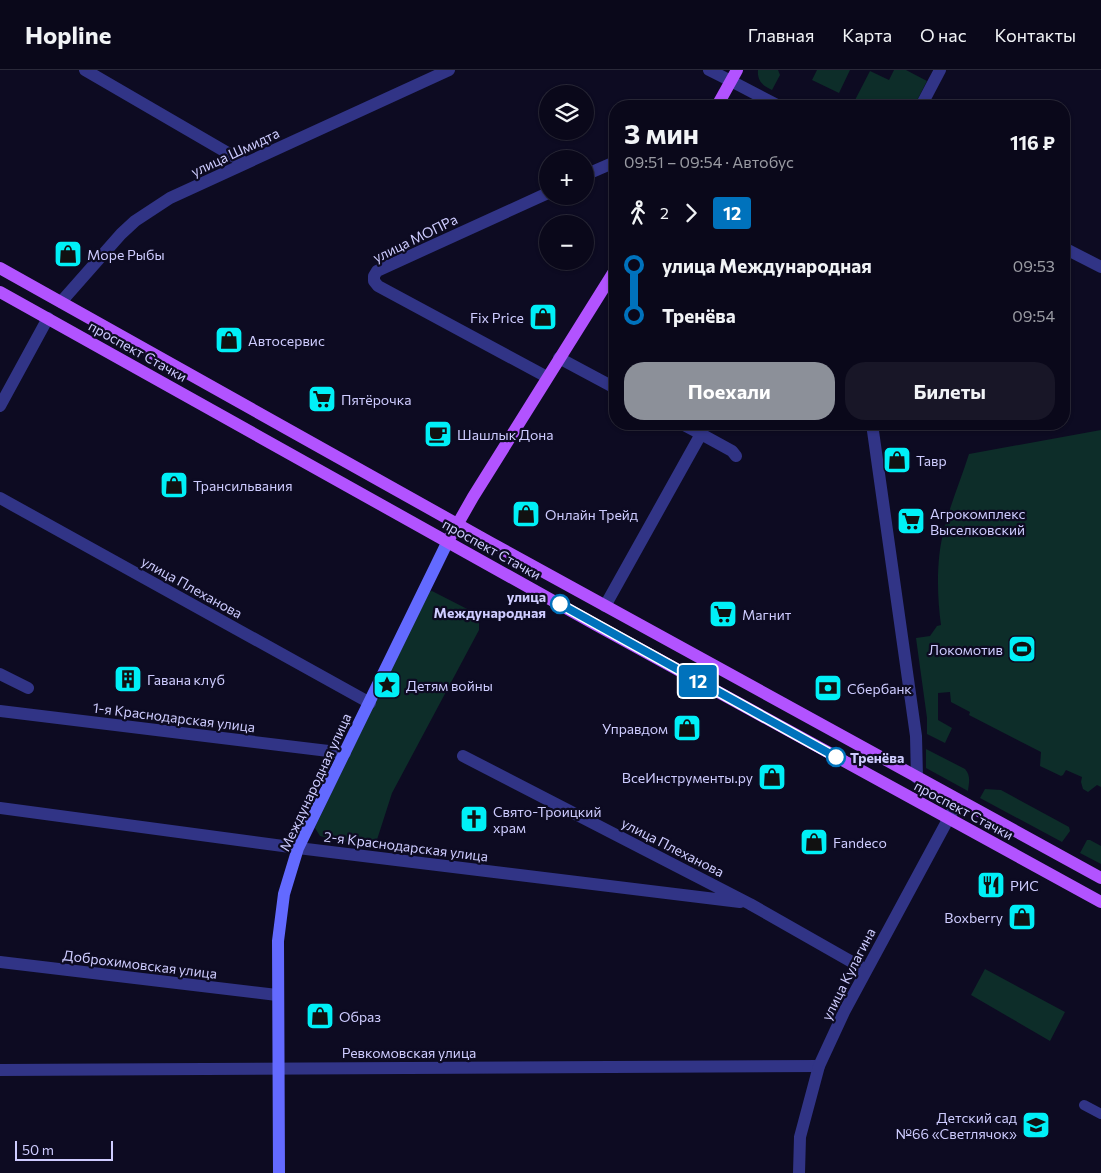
<!DOCTYPE html>
<html lang="ru">
<meta charset="utf-8">
<style>
body{margin:0;font-family:Commissioner,sans-serif;background:#181627;color:#f1f3f6;height:100vh;display:flex;flex-direction:column;font-size:19px;white-space:nowrap}
*{box-sizing:border-box;margin:0}
p{font-size:16px;color:#999aa2}
.icon{flex:none;width:28px;height:28px;fill:none;stroke:currentColor;stroke-width:2;stroke-linecap:round;stroke-linejoin:round}
.map{position:relative;flex:1;overflow:hidden}
.details{position:absolute;left:609px;top:30px;width:461px;height:330px;display:flex;flex-direction:column;background:#0a081a;border-radius:20px;box-shadow:0 1px 4px #0004,0 0 0 1px #2a2939}
.details>*{flex:none}
.badge{padding:0 10px;border-radius:4px;font-size:18px;line-height:32px}
.fabs{position:absolute;left:539px;top:15px;display:grid;gap:10px}
.fabs a{display:grid;place-items:center;width:55px;height:55px;border-radius:50%;background:#0a081a;box-shadow:0 1px 4px #0004,0 0 0 1px #2a2939;font-size:25px}
.scale{position:absolute;left:15px;bottom:12px;width:98px;box-sizing:border-box;padding-left:5px;border:2px solid #ceccff;border-top:0;font-size:14px;line-height:18px;white-space:nowrap;color:#ceccff;-webkit-text-stroke:4px #0d0b22;paint-order:stroke}
.map>.badge{position:absolute;translate:-50% -50%;box-shadow:0 0 0 2px #fff}
.legs{display:flex;align-items:center;gap:8px;height:55px;padding:0 15px;font-size:16px}
.legs p{margin-inline-start:auto}
.summary{display:flex;align-items:center;justify-content:space-between;height:85px;padding:0 15px}
h1{font-size:28px;font-weight:700;line-height:38px}
.button{display:flex;gap:10px;margin-top:auto;padding:10px 15px}
.button a{flex:1;height:58px;border-radius:20px;background:#8c9099;color:#fff;font-size:20px;font-weight:700;line-height:58px;text-align:center}
.button a+a{background:#181627;color:#f1f3f6}
ul{padding:0 15px;list-style:none}
li{display:flex;align-items:center;gap:18px;height:50px;font-size:19px}
li i{display:grid;place-items:center;width:8px;height:100%;margin:0 6px;background:currentColor}
li i::after{content:'';width:12px;height:12px;margin:-6px;border:4px solid;border-radius:50%;background:#0a081a}
li p{margin-inline-start:auto}
li:first-child i{background:linear-gradient(#0000 50%,currentColor 0)}
li:last-child i{background:linear-gradient(currentColor 50%,#0000 0)}
header{display:flex;align-items:center;gap:30px;box-sizing:border-box;height:70px;padding:0 25px;background:#0a081a;border-bottom:1px solid #2a2939}
header strong{font-size:24px}
nav{display:flex;gap:28px;margin-inline-start:auto;font-size:18px}
.map>svg:first-child{display:block}
.green{fill:#0d2d29}
.lines{fill:none;stroke-linecap:round;stroke-linejoin:round}
.pedestrian{stroke:#313486;stroke-width:10}
.minor{stroke:#313486;stroke-width:12}
.tertiary{stroke:#313486;stroke-width:12}
.secondary{stroke:#636aff;stroke-width:12}
.primary{stroke:#b253ff;stroke-width:12}
.line-1-casing{stroke:#fff;stroke-width:11}
.line-1{stroke:#0072bc;stroke-width:8}
.stop-1-dot{fill:#fff;stroke:#0072bc;stroke-width:2.5}
.labels{text-anchor:middle;dominant-baseline:central;stroke-width:4.5;stroke-linejoin:round;paint-order:stroke}
.street-label{font-size:14px;fill:#ceccff;stroke:#0d0b22}
.poi-label{font-size:14px;fill:#ceccff;stroke:#0d0b22;text-anchor:start}
.stop-label{font-size:14px;font-weight:bold;fill:#ceccff;stroke:#0d0b22;text-anchor:end}
</style>
<header>
<strong>Hopline</strong>
<nav><a>Главная</a><a>Карта</a><a>О нас</a><a>Контакты</a></nav>
</header>
<div class="map">
<svg width="1101" height="1103" viewBox="0 0 1101 1103">
<rect width="100%" height="100%" fill="#0d0b22"/>
<!-- green -->
<path class="green" d="M 758,0 L 778,0 L 780,5 L 772,20 C 763,16 757,11 758,0 Z
M 817,0 L 850,0 L 839,23 L 812,10 Z
M 894,0 L 906,0 L 927,11 L 914,36 L 862,36 L 854,32 L 870,1 L 889,10 Z
M 1101,360 L 1101,717 L 1097,715 L 1088,722 L 1083,719 L 1081,712 L 1082,707 L 1066,700 L 1063,705 L 1061,706 L 1040,696 L 1041,682 L 969,645 L 970,642 L 951,632 L 950,622 L 938,623 L 938,650 L 952,658 L 945,673 L 927,664 L 927,648 L 916,568 L 930,566 L 937,556 L 941,555 C 937,526 936,489 944,460 C 950,435 961,409 969,384 Z
M 432,521 L 475,543 L 479,547 L 479,560 L 392,723 L 374,779 L 320,766 L 315,758 L 317,753 L 428,522 Z
M 926,679 L 965,699 C 971,706 969,712 968,721 L 926,698 Z
M 985,719 L 1001,720 L 1069,757 L 1070,761 L 1062,772 L 980,728 Z
M 1087,770 L 1090,770 L 1101,776 L 1101,794 L 1080,783 Z
M 985,899 L 1065,942 L 1050,971 L 971,925 Z"/>
<g class="lines">
<!-- pedestrian -->
<path class="pedestrian" d="M 1084,1035 L 1101,1044"/>
<!-- minor -->
<path class="minor" d="M 85,0 L 245,93
M 709,0 L 731,11
M 585,105 L 615,92
M 1064,178 L 1101,197
M 61,232 L 121,164 L 135,151 L 170,128 L 449,0
M 559,288 L 615,318
M 547,307 L 378,216 L 374,211 L 374,206 L 377,201 L 548,123
M 0,336 L 48,248
M 701,364 L 732,381 L 736,386
M 0,428 L 370,633
M 605,536 L 701,364 L 682,354
M 0,604 L 28,618
M 0,641 L 345,683
M 463,686 L 750,834 L 866,900
M 298,778 L 740,832
M 0,892 L 277,925
M 0,1000 L 819,996"/>
<!-- tertiary -->
<path class="tertiary" d="M 731,11 L 779,36
M 921,36 L 940,0
M 872,354 L 916,666 L 917,708
M 0,738 L 298,778
M 799,1103 L 800,1067 L 819,996 L 844,942 L 958,731"/>
<!-- secondary -->
<path class="secondary" d="M 279,1103 L 278,871 L 284,824 L 298,778 L 448,471"/>
<!-- primary -->
<path class="primary" d="M 717,36 L 737,0
M 0,198 L 491,473 L 1101,808
M 0,222 L 598,556 L 1101,832
M 448,471 L 473,427 L 615,200"/>
</g>
<g class="lines">
<defs>
<path id="line-1" d="M 560,534 L 836,687"/>
</defs>
<!-- line-1 casing -->
<use href="#line-1" class="line-1-casing"/>
<!-- line-1 -->
<use href="#line-1" class="line-1"/>
</g>
<!-- icons -->
<defs>
<symbol id="shop-square" viewBox="-11 -11 22 22"><rect x="-9" y="-9" width="18" height="18" rx="4" fill="#00f0f7" stroke="#0d0b22"/><path d="M-5-2.5h2.3a2.7 3.5 0 0 1 5.4 0H5L5.5 6h-11ZM-1.5-2.5h3a1.5 2.3 0 0 0-3 0Z" fill="#111"/></symbol>
<symbol id="supermarket-square" viewBox="-11 -11 22 22"><rect x="-9" y="-9" width="18" height="18" rx="4" fill="#00f0f7" stroke="#0d0b22"/><path d="M-6-5.5h2.5l.6 2H6L4.5 2H-2.5L-4.4-4H-6ZM-1.5 3.2a1.3 1.3 0 1 0 .1 0ZM3 3.2a1.3 1.3 0 1 0 .1 0Z" fill="#111"/></symbol>
<symbol id="cafe-square" viewBox="-11 -11 22 22"><rect x="-9" y="-9" width="18" height="18" rx="4" fill="#00f0f7" stroke="#0d0b22"/><path d="M-5.5-4.5H6V0H3Q3 3.5 0 3.5H-2.5Q-5.5 3.5-5.5 0ZM3-3.2v2h1.7v-2ZM-6 4.5H4V6H-6Z" fill="#111"/></symbol>
<symbol id="stadium-square" viewBox="-11 -11 22 22"><rect x="-9" y="-9" width="18" height="18" rx="4" fill="#00f0f7" stroke="#0d0b22"/><path d="M0-5a6.5 5 0 1 0 0 10a6.5 5 0 1 0 0-10ZM-3.5-1.8h7v3.6h-7Z" fill="#111"/></symbol>
<symbol id="building-square" viewBox="-11 -11 22 22"><rect x="-9" y="-9" width="18" height="18" rx="4" fill="#00f0f7" stroke="#0d0b22"/><path d="M-4-6H4V6H1V3H-1V6H-4ZM-2.5-4.3h1.7v1.8h-1.7ZM.8-4.3h1.7v1.8H.8ZM-2.5-1h1.7V.8h-1.7ZM.8-1h1.7V.8H.8Z" fill="#111"/></symbol>
<symbol id="sight-square" viewBox="-11 -11 22 22"><rect x="-9" y="-9" width="18" height="18" rx="4" fill="#00f0f7" stroke="#0d0b22"/><path d="M0-6L1.8-2.2L6-1.7L2.9 1.2L3.7 5.4L0 3.3L-3.7 5.4L-2.9 1.2L-6-1.7L-1.8-2.2Z" fill="#111"/></symbol>
<symbol id="bank-square" viewBox="-11 -11 22 22"><rect x="-9" y="-9" width="18" height="18" rx="4" fill="#00f0f7" stroke="#0d0b22"/><path d="M-6-4H6V4H-6ZM0-2.3a2.3 2.3 0 1 0 0 4.6a2.3 2.3 0 1 0 0-4.6Z" fill="#111"/></symbol>
<symbol id="church-square" viewBox="-11 -11 22 22"><rect x="-9" y="-9" width="18" height="18" rx="4" fill="#00f0f7" stroke="#0d0b22"/><path d="M-1.2-6h2.4v3.5h3.3v2.4h-3.3V6h-2.4V-.1h-3.3v-2.4h3.3Z" fill="#111"/></symbol>
<symbol id="restaurant-square" viewBox="-11 -11 22 22"><rect x="-9" y="-9" width="18" height="18" rx="4" fill="#00f0f7" stroke="#0d0b22"/><path d="M-5-6h1v4h1v-4h1v4h1v-4h1v5L-1.5 .5V6h-2V.5L-5-1ZM5-6V6H3V1.5H1.5Q1.5-4 5-6Z" fill="#111"/></symbol>
<symbol id="school-square" viewBox="-11 -11 22 22"><rect x="-9" y="-9" width="18" height="18" rx="4" fill="#00f0f7" stroke="#0d0b22"/><path d="M0-5L7-2L0 1L-7-2ZM-4 1L0 2.5L4 1V4Q0 6-4 4Z" fill="#111"/></symbol>
</defs>
<g fill-rule="evenodd">
<use href="#shop-square" x="52" y="168" width="32" height="32"/>
<use href="#shop-square" x="527" y="231" width="32" height="32"/>
<use href="#shop-square" x="213" y="254" width="32" height="32"/>
<use href="#supermarket-square" x="306" y="313" width="32" height="32"/>
<use href="#cafe-square" x="422" y="348" width="32" height="32"/>
<use href="#shop-square" x="881" y="374" width="32" height="32"/>
<use href="#shop-square" x="158" y="399" width="32" height="32"/>
<use href="#shop-square" x="510" y="428" width="32" height="32"/>
<use href="#supermarket-square" x="895" y="435" width="32" height="32"/>
<use href="#supermarket-square" x="707" y="528" width="32" height="32"/>
<use href="#stadium-square" x="1006" y="563" width="32" height="32"/>
<use href="#building-square" x="112" y="593" width="32" height="32"/>
<use href="#sight-square" x="371" y="599" width="32" height="32"/>
<use href="#bank-square" x="812" y="602" width="32" height="32"/>
<use href="#shop-square" x="671" y="642" width="32" height="32"/>
<use href="#shop-square" x="756" y="691" width="32" height="32"/>
<use href="#church-square" x="458" y="733" width="32" height="32"/>
<use href="#shop-square" x="798" y="756" width="32" height="32"/>
<use href="#restaurant-square" x="975" y="799" width="32" height="32"/>
<use href="#shop-square" x="1006" y="831" width="32" height="32"/>
<use href="#shop-square" x="304" y="930" width="32" height="32"/>
<use href="#school-square" x="1020" y="1039" width="32" height="32"/>
</g>
<!-- markers -->
<g class="stop-1-dot">
<circle cx="560" cy="534" r="9"/>
<circle cx="836" cy="687" r="9"/>
</g>
<g class="labels">
<!-- street labels -->
<g class="street-label">
<text transform="translate(235 82) rotate(-25)">улица Шмидта</text>
<text transform="translate(415 168) rotate(-26)">улица МОПРа</text>
<text transform="translate(138 281) rotate(29)">проспект Стачки</text>
<text transform="translate(492 479) rotate(29)">проспект Стачки</text>
<text transform="translate(192 517) rotate(29)">улица Плеханова</text>
<text transform="translate(174 647) rotate(7)">1-я Краснодарская улица</text>
<text transform="translate(315 712) rotate(-65)">Международная улица</text>
<text transform="translate(964 740) rotate(28)">проспект Стачки</text>
<text transform="translate(406 776) rotate(7)">2-я Краснодарская улица</text>
<text transform="translate(673 777) rotate(27)">улица Плеханова</text>
<text transform="translate(140 894) rotate(7)">Доброхимовская улица</text>
<text transform="translate(848 904) rotate(-63)">улица Кулагина</text>
<text x="409" y="982">Ревкомовская улица</text>
</g>
<!-- poi labels -->
<g class="poi-label">
<text x="87" y="184">Море Рыбы</text>
<text x="524" y="247" text-anchor="end">Fix Price</text>
<text x="248" y="270">Автосервис</text>
<text x="341" y="329">Пятёрочка</text>
<text x="457" y="364">Шашлык Дона</text>
<text x="916" y="390">Тавр</text>
<text x="193" y="415">Трансильвания</text>
<text x="930" y="443">Агрокомплекс<tspan x="930" dy="16">Выселковский</tspan></text>
<text x="545" y="444">Онлайн Трейд</text>
<text x="742" y="544">Магнит</text>
<text x="1003" y="579" text-anchor="end">Локомотив</text>
<text x="147" y="609">Гавана клуб</text>
<text x="406" y="615">Детям войны</text>
<text x="847" y="618">Сбербанк</text>
<text x="668" y="658" text-anchor="end">Управдом</text>
<text x="753" y="707" text-anchor="end">ВсеИнструменты.ру</text>
<text x="493" y="741">Свято-Троицкий<tspan x="493" dy="16">храм</tspan></text>
<text x="833" y="772">Fandeco</text>
<text x="1010" y="815">РИС</text>
<text x="1003" y="847" text-anchor="end">Boxberry</text>
<text x="339" y="946">Образ</text>
<text x="1017" y="1047" text-anchor="end">Детский сад<tspan x="1017" dy="16">№66 «Светлячок»</tspan></text>
</g>
<!-- stop labels -->
<g class="stop-label">
<text x="546" y="526">улица<tspan x="546" dy="16">Международная</tspan></text>
<text x="850" y="687" text-anchor="start">Тренёва</text>
</g>
</g>
</svg>
<div class="fabs">
<a><svg class="icon" aria-label="layers" viewBox="0 0 24 24"><path d="M12 4l9 5-9 5-9-5zM3 14l9 5 9-5"/></svg></a>
<a>+</a>
<a>−</a>
</div>
<div class="scale">50 m</div>
<b class="badge" style="left:698px;top:611px;background:#0072bc;color:#fff">12</b>
<section class="details">
<div class="summary"><div><h1>3 мин</h1><p>09:51 – 09:54 · Автобус</p></div><b>116 ₽</b></div>
<div class="legs"><svg class="icon" aria-label="walk" viewBox="0 0 24 24"><circle cx="13" cy="4" r="2"/><path d="M13 8l-2 6 4 7M11 14l-3 7M7 12l3-4h3l4 4"/></svg>2<svg class="icon" aria-label="forward" viewBox="0 0 24 24"><path d="M9 5l7 7-7 7"/></svg><b class="badge" style="background:#0072bc;color:#fff">12</b></div>
<ul>
<li><i style="color:#0072bc"></i><b>улица Международная</b><p>09:53</p></li>
<li><i style="color:#0072bc"></i><b>Тренёва</b><p>09:54</p></li>
</ul>
<div class="button"><a>Поехали</a><a>Билеты</a></div>
</section>
</div>
